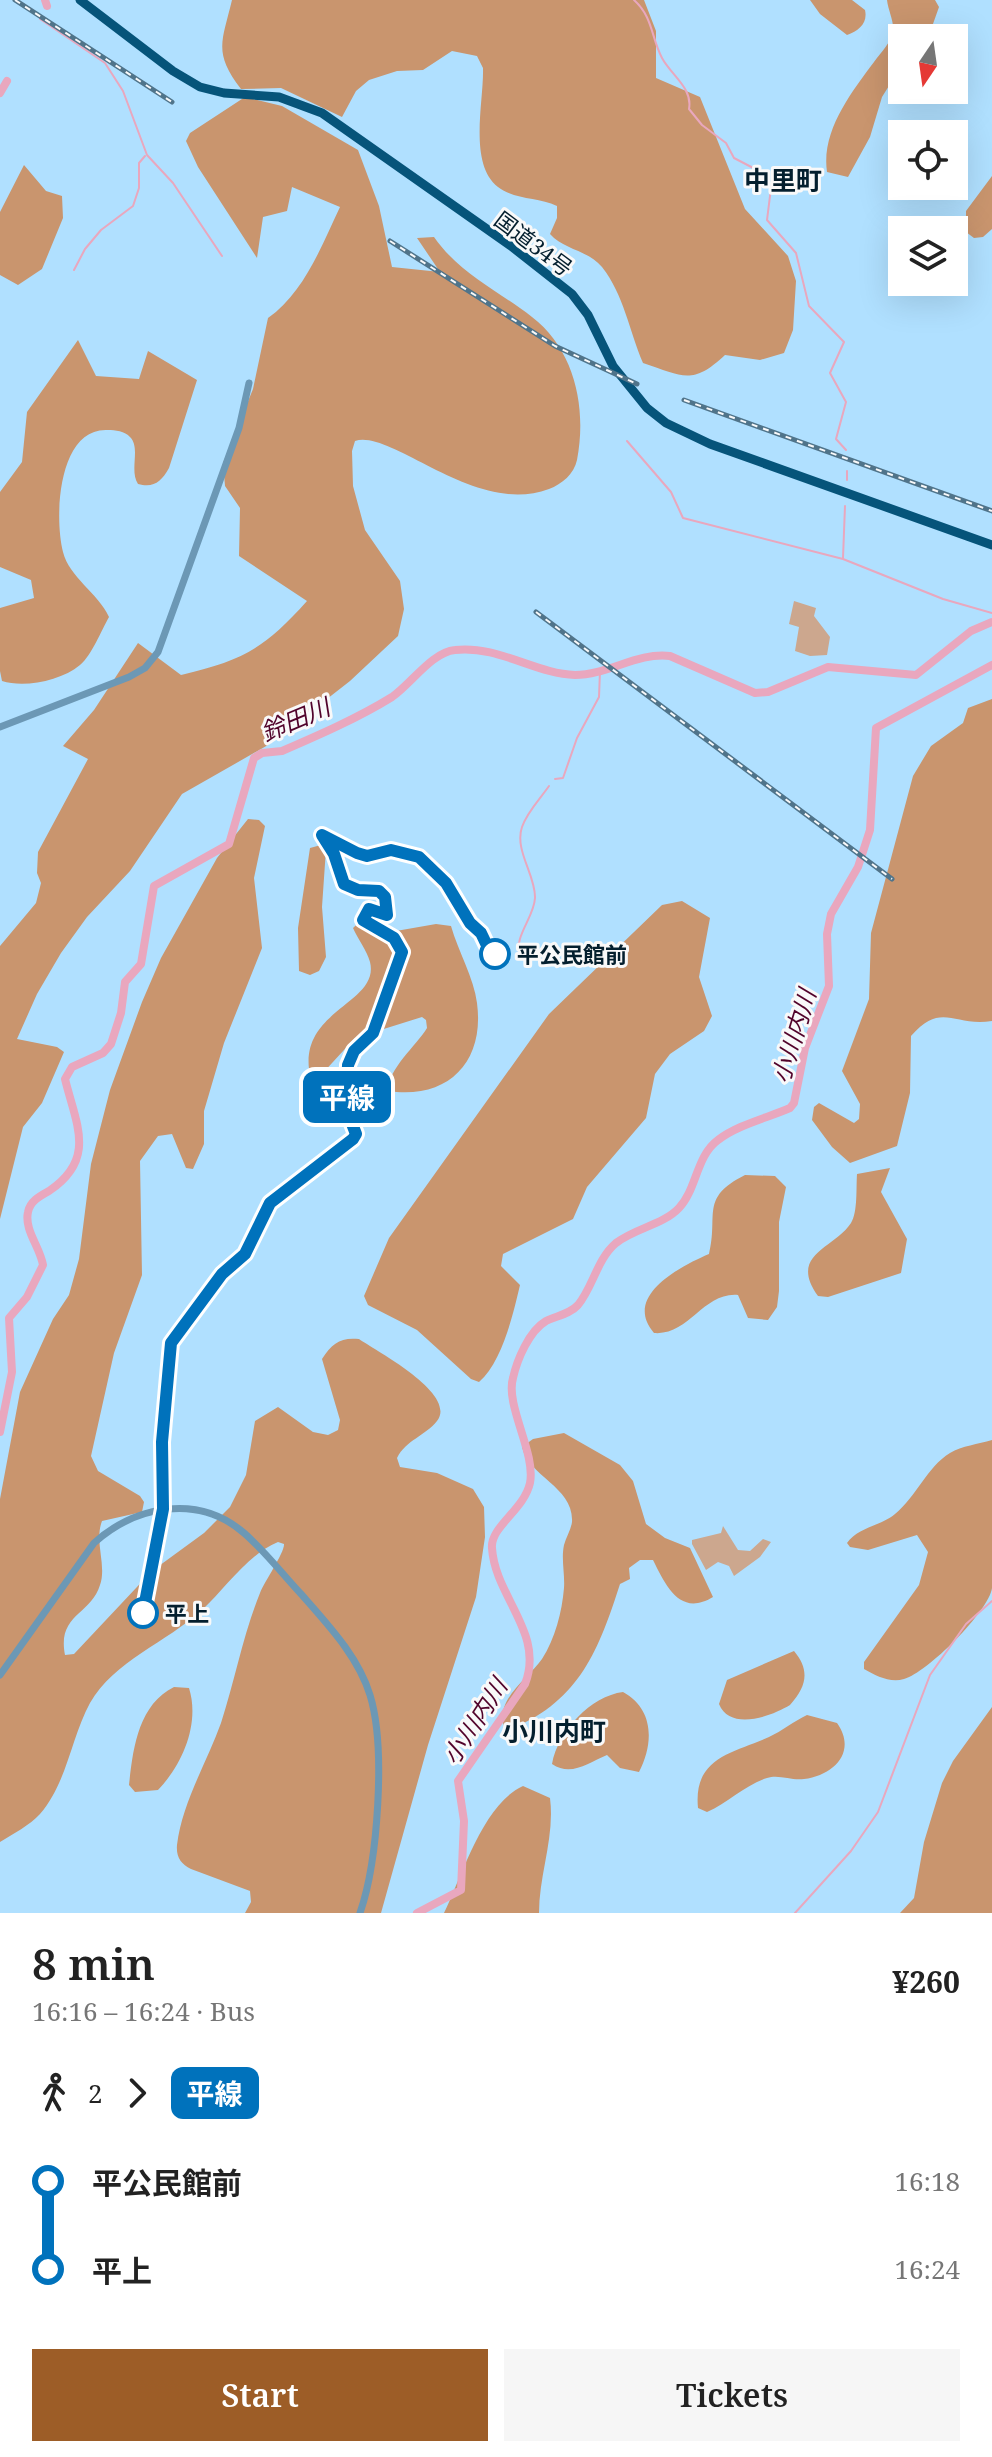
<!DOCTYPE html>
<meta charset="utf-8">
<style>
body{margin:0;font-family:"Noto Serif","Noto Sans JP",serif;background:#f6f6f6;color:#222;height:100vh;display:flex;flex-direction:column;font-size:30px;white-space:nowrap}
*{box-sizing:border-box;margin:0}
p{font-size:26px;color:#767676}
.icon{flex:none;width:44px;height:44px;fill:none;stroke:currentColor;stroke-width:2;stroke-linecap:round;stroke-linejoin:round}
.map{position:relative;height:1913px;overflow:hidden}
.side{display:flex;flex-direction:column;background:#fff;flex:1}
.side>*{flex:none}
.badge{padding:0 16px;border-radius:12px;font-size:28px;line-height:52px}
.needle{width:52px;rotate:193deg}
.fabs{position:absolute;left:888px;top:24px;display:grid;gap:16px}
.fabs a{display:grid;place-items:center;width:80px;height:80px;border-radius:0px;background:#fff;box-shadow:0 8px 32px #0002;font-size:40px}
.map>.badge{position:absolute;translate:-50% -50%;box-shadow:0 0 0 4px #fff}
.legs{display:flex;align-items:center;gap:12px;height:88px;padding:0 32px;font-size:26px}
.legs p{margin-inline-start:auto}
.overview{display:flex;align-items:center;justify-content:space-between;height:136px;padding:0 32px}
h1{font-size:44px;font-weight:600;line-height:60px}
.action{display:flex;gap:16px;margin-top:auto;padding:16px 32px}
.action a{flex:1;height:92px;border-radius:0px;background:#9d5d27;color:#fff;font-size:32px;font-weight:600;line-height:92px;text-align:center}
.action a+a{background:#f6f6f6;color:#222}
ul{padding:0 32px;list-style:none}
li{display:flex;align-items:center;gap:28px;height:88px;font-size:30px}
li i{display:grid;place-items:center;width:12px;height:100%;margin:0 10px;background:currentColor}
li i::after{content:'';width:20px;height:20px;margin:-10px;border:6px solid;border-radius:50%;background:#fff}
li p{margin-inline-start:auto}
li:first-child i{background:linear-gradient(#0000 50%,currentColor 0)}
li:last-child i{background:linear-gradient(currentColor 50%,#0000 0)}
.map>svg:first-child{display:block}
.green{fill:#cca78e}
.forest{fill:#c9956e}
.lines{fill:none;stroke-linecap:round;stroke-linejoin:round}
.stream{stroke:#e9a7be;stroke-width:2}
.river{stroke:#e9a7be;stroke-width:8}
.tertiary{stroke:#6c98b5;stroke-width:7}
.trunk{stroke:#06547a;stroke-width:9}
.rail-casing{stroke:#50748a;stroke-width:5}
.rail{stroke:#f9f9f9;stroke-width:2;stroke-dasharray:6;stroke-linecap:butt}
.line-1-casing{stroke:#fff;stroke-width:18}
.line-1{stroke:#0072bc;stroke-width:12}
.stop-1-dot{fill:#fff;stroke:#0072bc;stroke-width:4}
.labels{text-anchor:middle;dominant-baseline:central;stroke-width:6;stroke-linejoin:round;paint-order:stroke}
.street-label{font-size:22px;fill:#041f2e;stroke:#f9f9f9}
.stop-label{font-size:22px;font-weight:bold;fill:#041f2e;stroke:#f9f9f9;text-anchor:start}
.water-label{font-size:24px;font-style:italic;fill:#51032b;stroke:#f9f9f9}
.quarter-label{font-size:26px;font-weight:bold;fill:#041f2e;stroke:#f9f9f9}
</style>
<div class="map">
<svg width="992" height="1913" viewBox="0 0 992 1913">
<rect width="100%" height="100%" fill="#b0e0ff"/>
<!-- green -->
<path class="green" d="M 794,601 L 816,608 L 814,616 L 830,637 L 827,655 L 810,656 L 795,651 L 799,627 L 789,624 Z
M 723,1526 L 738,1550 L 750,1551 L 763,1539 L 771,1542 L 760,1557 L 734,1576 L 729,1566 L 718,1562 L 706,1570 L 692,1544 L 692,1540 L 721,1533 Z"/>
<!-- forest -->
<path class="forest" d="M 232,0 L 644,0 L 656,31 L 656,78 L 700,97 L 745,209 L 788,256 L 796,281 L 793,330 L 784,353 L 760,360 L 725,355 C 692,386 683,376 643,363 C 629,330 624,295 602,267 C 588,250 564,250 550,234 L 557,218 L 557,206 C 538,197 515,200 498,187 C 468,163 484,102 483,68 L 477,56 L 452,51 L 423,70 L 397,71 L 369,80 L 356,91 L 342,117 L 281,88 L 241,89 C 213,52 222,42 232,0 Z
M 810,0 L 852,0 L 865,10 C 868,23 859,31 847,35 L 820,14 Z
M 887,0 L 935,0 L 939,7 L 928,38 L 902,38 L 902,65 L 882,97 L 870,137 L 848,177 L 827,172 C 821,131 851,93 874,62 C 881,52 892,42 893,30 C 894,21 888,10 887,0 Z
M 245,97 L 282,106 L 358,150 L 379,206 L 392,267 L 440,272 L 417,238 L 434,237 C 461,275 496,289 532,317 C 575,350 587,408 577,460 C 574,474 562,484 549,489 C 475,517 392,429 355,441 L 352,451 L 353,486 L 365,530 L 400,581 L 404,609 L 398,636 L 350,681 L 268,745 L 182,794 L 130,871 L 87,917 L 61,953 L 37,994 L 17,1039 L 57,1047 L 64,1052 L 42,1103 L 23,1127 L 0,1219 L 0,946 L 36,903 L 41,883 L 37,873 L 38,852 L 88,759 L 63,746 L 94,710 L 138,643 L 181,675 C 243,660 264,649 307,601 L 239,556 L 240,508 L 225,486 L 223,463 L 253,389 L 268,318 C 304,293 322,245 340,207 L 292,187 L 287,211 L 263,217 L 257,258 L 198,167 L 186,141 L 190,133 Z
M 24,165 L 46,191 L 62,196 L 63,218 L 42,269 L 18,285 L 0,275 L 0,212 Z
M 992,176 L 992,229 L 983,237 L 974,238 L 966,232 L 966,211 Z
M 78,340 L 96,376 L 139,379 L 148,351 L 197,380 L 169,468 C 161,482 154,488 138,484 C 129,470 141,448 130,437 C 125,431 115,430 108,430 C 58,427 54,517 63,552 C 69,577 98,593 109,617 C 101,631 92,655 80,665 C 61,681 24,688 2,681 L 0,671 L 0,608 L 34,598 L 31,580 L 0,567 L 0,492 L 22,462 L 27,412 Z
M 992,699 L 992,1021 C 953,1027 942,1001 911,1036 L 910,1093 L 897,1146 L 850,1163 L 832,1147 L 812,1120 L 814,1107 L 819,1103 L 854,1123 L 859,1119 L 860,1104 L 842,1071 L 869,999 L 871,933 L 913,776 L 931,746 L 963,723 L 968,708 Z
M 248,819 L 259,820 L 265,826 L 254,878 L 262,948 L 224,1043 L 204,1111 L 204,1144 L 193,1169 L 186,1168 L 172,1134 L 158,1136 L 140,1161 L 142,1275 L 114,1353 L 91,1456 L 98,1471 L 140,1496 L 144,1502 L 142,1512 L 102,1521 C 94,1542 107,1565 100,1585 C 91,1615 57,1614 65,1655 L 74,1654 L 152,1571 L 204,1533 L 230,1507 L 246,1475 L 255,1421 L 278,1407 L 313,1432 L 328,1435 L 338,1430 L 340,1420 L 322,1359 C 332,1343 341,1337 359,1339 C 378,1352 458,1394 437,1421 C 425,1436 406,1440 397,1458 L 400,1467 L 437,1473 L 473,1489 L 484,1507 L 485,1537 L 476,1597 L 428,1745 L 381,1913 L 245,1913 L 251,1902 L 250,1891 L 191,1869 C 181,1864 176,1857 177,1845 C 182,1803 207,1762 221,1723 C 235,1680 243,1635 260,1593 C 265,1581 285,1552 284,1544 L 278,1542 C 247,1555 226,1588 202,1610 C 167,1642 114,1661 90,1703 C 71,1738 67,1783 40,1814 C 30,1825 13,1834 0,1842 L 0,1499 L 20,1392 L 53,1319 L 69,1295 L 79,1259 L 91,1164 L 110,1090 L 142,1002 L 161,958 L 217,858 Z
M 321,845 L 326,849 L 322,907 L 326,957 L 319,971 L 310,975 L 299,971 L 298,928 L 310,848 Z
M 682,901 L 710,918 L 699,977 L 712,1016 L 704,1031 L 670,1054 L 655,1074 L 646,1118 L 587,1187 L 573,1219 L 503,1254 L 501,1266 L 520,1285 C 513,1315 502,1362 479,1382 L 471,1379 L 417,1330 L 368,1305 L 364,1296 L 389,1238 L 549,1014 L 662,905 Z
M 365,917 L 374,917 L 396,931 L 436,924 L 451,926 C 458,951 474,978 477,1003 C 485,1063 447,1100 388,1091 C 387,1070 416,1046 427,1028 L 426,1020 L 422,1017 L 355,1038 L 321,1075 L 309,1069 C 302,1009 380,1003 370,962 C 367,951 358,939 353,928 Z
M 890,1168 L 881,1192 L 907,1239 L 901,1273 L 828,1297 L 818,1296 C 788,1254 834,1249 851,1223 C 858,1212 856,1187 857,1174 Z
M 745,1175 L 775,1176 L 786,1187 L 779,1222 L 779,1291 L 777,1307 L 768,1320 L 748,1318 L 738,1295 C 703,1292 689,1336 654,1333 C 622,1296 681,1266 709,1254 C 719,1215 699,1198 745,1175 Z
M 564,1433 L 620,1465 L 633,1481 L 646,1524 L 665,1538 L 690,1548 L 713,1597 C 680,1617 666,1586 653,1560 L 640,1560 L 629,1568 L 630,1579 L 620,1584 C 599,1649 580,1700 513,1728 L 504,1726 C 495,1699 529,1678 542,1659 C 555,1639 562,1612 564,1588 C 565,1574 561,1559 564,1545 C 566,1537 571,1530 572,1522 C 574,1487 529,1477 522,1447 L 533,1439 Z
M 992,1440 C 992,1487 992,1542 992,1588 C 989,1611 927,1673 904,1679 C 890,1683 876,1676 864,1669 L 864,1662 L 919,1585 L 928,1552 L 917,1535 L 868,1550 L 850,1547 L 847,1543 C 858,1527 881,1526 895,1514 C 916,1497 927,1467 950,1453 C 962,1446 978,1444 992,1440 Z
M 794,1651 C 810,1670 807,1686 790,1705 C 770,1717 730,1731 719,1704 L 727,1680 Z
M 174,1687 L 189,1688 C 200,1723 183,1764 158,1790 L 135,1792 L 129,1785 C 133,1749 138,1705 174,1687 Z
M 623,1692 C 654,1709 654,1743 639,1772 L 620,1768 L 607,1755 C 588,1763 571,1777 552,1764 C 558,1731 591,1696 623,1692 Z
M 992,1707 L 992,1913 L 900,1913 L 914,1898 L 924,1842 L 942,1783 L 953,1761 Z
M 807,1715 L 837,1723 C 857,1751 835,1775 804,1779 C 792,1781 779,1774 767,1778 C 745,1785 728,1803 707,1812 L 698,1808 C 693,1757 733,1753 769,1737 C 782,1731 794,1721 807,1715 Z
M 523,1786 L 550,1798 C 555,1837 539,1874 539,1913 L 444,1913 C 462,1876 483,1804 523,1786 Z"/>
<g class="lines">
<!-- stream -->
<path class="stream" d="M 634,0 C 653,17 651,37 662,58 C 671,75 693,88 689,109 L 702,125 L 726,143 L 734,158 L 759,171 L 766,180 L 771,188 L 767,220 L 796,253 L 809,306 L 844,342 L 830,373 L 846,402 L 836,439 L 846,450
M 40,19 L 105,63 L 123,91 L 147,155 L 173,183 L 222,256
M 74,270 L 85,249 L 101,230 L 133,206 L 139,188 L 139,163 L 145,156
M 627,441 L 671,492 L 683,518 L 843,559 L 943,599 L 992,613
M 847,471 L 847,480
M 843,558 L 845,506
M 555,779 L 563,778 L 577,738 L 599,697 L 600,671
M 520,956 C 513,937 534,918 535,898 C 536,876 514,850 522,827 C 527,812 540,799 549,786
M 795,1913 L 851,1851 L 878,1812 L 930,1675 L 966,1624 L 992,1601"/>
<!-- river -->
<path class="river" d="M 45,0 L 47,6
M 0,93 L 7,81
M 0,1432 L 12,1372 L 9,1318 L 27,1297 L 43,1265 C 40,1247 24,1230 28,1212 C 30,1201 40,1196 49,1191 C 97,1159 76,1124 65,1079 L 72,1067 L 103,1053 L 111,1044 L 121,1013 L 125,982 L 141,964 L 154,886 L 229,844 L 254,758 L 262,753 L 282,751 C 319,735 358,718 392,697 C 411,684 432,652 455,650 C 498,645 536,674 575,675 C 608,675 637,652 670,656 L 755,693 L 768,692 L 828,667 L 916,675 L 971,631 L 992,622
M 417,1913 L 461,1890 L 464,1821 L 458,1781 L 525,1684 C 545,1633 495,1597 492,1548 C 490,1527 524,1510 530,1483 C 536,1453 505,1405 513,1378 C 517,1360 529,1331 546,1321 C 556,1316 570,1314 578,1305 C 593,1287 597,1259 616,1243 C 635,1228 663,1225 679,1208 C 697,1189 696,1156 718,1140 C 737,1125 767,1118 790,1108 L 794,1103 L 805,1048 L 829,986 L 827,934 L 831,914 L 858,867 L 870,830 L 876,728 L 992,665"/>
<!-- tertiary -->
<path class="tertiary" d="M 0,727 L 129,677 L 145,668 L 158,652 L 239,428 L 249,383
M 0,1675 L 94,1543 C 135,1506 198,1493 244,1533 C 265,1551 283,1575 302,1595 C 328,1625 358,1656 370,1695 C 386,1747 378,1861 360,1913"/>
<!-- trunk -->
<path class="trunk" d="M 80,0 L 173,71 L 200,87 L 224,93 L 279,97 L 322,113 L 511,246 L 572,294 L 588,315 L 613,366 L 647,408 L 666,423 L 710,444 L 992,545"/>
<defs>
<path id="rail" d="M 15,0 L 172,102
M 390,241 L 555,346 L 637,384
M 684,400 L 992,511
M 536,612 L 892,879"/>
</defs>
<!-- rail casing -->
<use href="#rail" class="rail-casing"/>
<!-- rail -->
<use href="#rail" class="rail"/>
</g>
<g class="lines">
<defs>
<path id="line-1" d="M 143,1613 L 163,1509 L 162,1442 L 171,1343 L 222,1274 L 245,1254 L 270,1203 L 353,1139 L 356,1134 L 346,1108 L 348,1065 L 354,1051 L 373,1033 L 402,952 L 394,938 L 363,920 L 369,909 L 387,915 L 385,897 L 379,891 L 358,890 L 344,884 L 334,854 L 322,835 L 357,853 L 367,856 L 391,850 L 419,857 L 446,883 L 470,923 L 481,933 L 492,956 L 495,954"/>
</defs>
<!-- line-1 casing -->
<use href="#line-1" class="line-1-casing"/>
<!-- line-1 -->
<use href="#line-1" class="line-1"/>
</g>
<!-- markers -->
<g class="stop-1-dot">
<circle cx="495" cy="954" r="14"/>
<circle cx="143" cy="1613" r="14"/>
</g>
<g class="labels">
<!-- street labels -->
<g class="street-label">
<text transform="translate(534 243) rotate(37)">国道34号</text>
</g>
<!-- stop labels -->
<g class="stop-label">
<text x="517" y="954">平公民館前</text>
<text x="165" y="1613">平上</text>
</g>
<!-- water labels -->
<g class="water-label">
<text transform="translate(295 719) rotate(-23)">鈴田川</text>
<text transform="translate(793 1036) rotate(-73)">小川内川</text>
<text transform="translate(474 1721) rotate(-57)">小川内川</text>
</g>
<!-- quarter labels -->
<g class="quarter-label">
<text x="783" y="180">中里町</text>
<text x="554" y="1731">小川内町</text>
</g>
</g>
</svg>
<div class="fabs">
<a><svg class="needle" viewBox="-14 -14 28 28"><path d="M0-13l5 13h-10z" fill="#e53935"/><path d="M0 13l5-13h-10z" fill="#767676"/></svg></a>
<a><svg class="icon" aria-label="locate" viewBox="0 0 24 24"><circle cx="12" cy="12" r="6"/><path d="M12 2v4M12 18v4M2 12h4M18 12h4"/></svg></a>
<a><svg class="icon" aria-label="layers" viewBox="0 0 24 24"><path d="M12 4l9 5-9 5-9-5zM3 14l9 5 9-5"/></svg></a>
</div>
<b class="badge" style="left:347px;top:1097px;background:#0072bc;color:#fff">平線</b>
</div>
<section class="side">
<div class="overview"><div><h1>8 min</h1><p>16:16 – 16:24 · Bus</p></div><b>¥260</b></div>
<div class="legs"><svg class="icon" aria-label="walk" viewBox="0 0 24 24"><circle cx="13" cy="4" r="2"/><path d="M13 8l-2 6 4 7M11 14l-3 7M7 12l3-4h3l4 4"/></svg>2<svg class="icon" aria-label="forward" viewBox="0 0 24 24"><path d="M9 5l7 7-7 7"/></svg><b class="badge" style="background:#0072bc;color:#fff">平線</b></div>
<ul>
<li><i style="color:#0072bc"></i><b>平公民館前</b><p>16:18</p></li>
<li><i style="color:#0072bc"></i><b>平上</b><p>16:24</p></li>
</ul>
<div class="action"><a>Start</a><a>Tickets</a></div>
</section>
